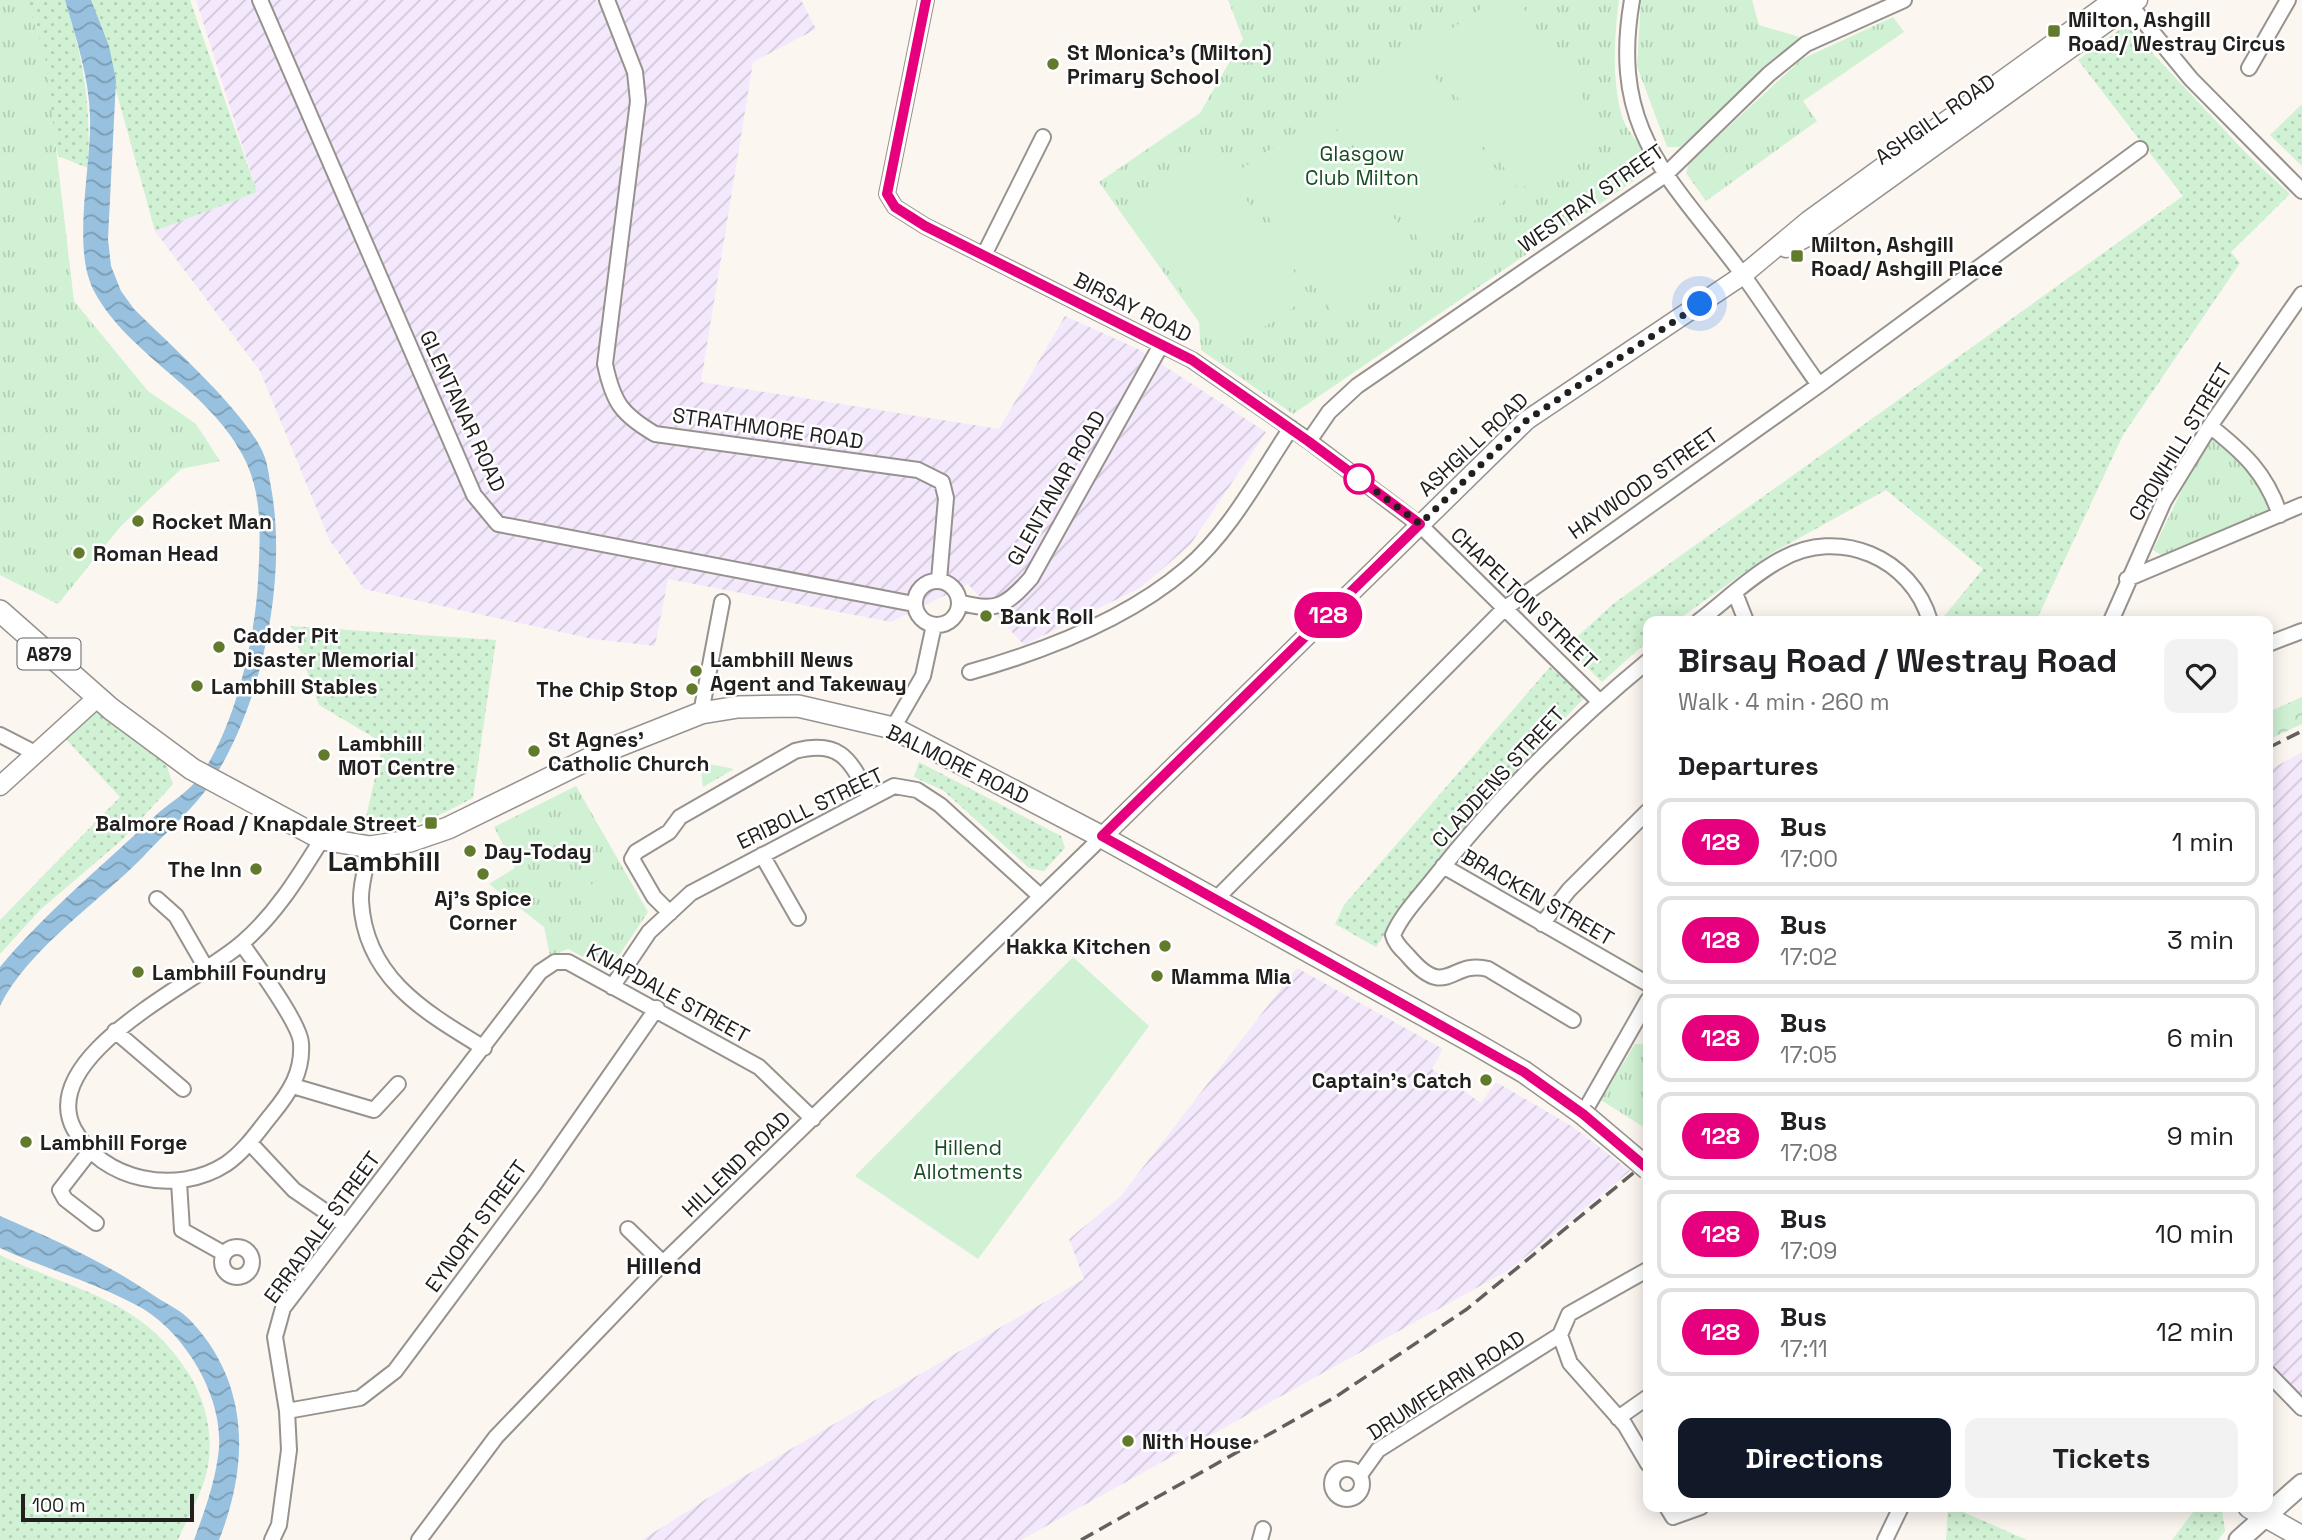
<!DOCTYPE html>
<meta charset="utf-8">
<style>
body{margin:0;font-family:"Space Grotesk",sans-serif;background:#f2f2f2;color:#202124;height:100vh;display:flex;flex-direction:column;font-size:26px;white-space:nowrap}
*{box-sizing:border-box;margin:0}
p{font-size:23px;color:#757577}
.icon{flex:none;width:38px;height:38px;fill:none;stroke:currentColor;stroke-width:2;stroke-linecap:round;stroke-linejoin:round}
.map{position:relative;flex:1;overflow:hidden}
.panel{position:absolute;left:1643px;top:616px;width:630px;height:896px;display:flex;flex-direction:column;background:#fff;border-radius:14px;box-shadow:0 4px 18px #0003}
.panel>*{flex:none}
.badge{padding:0 14px;border-radius:23px;font-size:24px;line-height:46px}
.scale{position:absolute;left:21px;bottom:18px;width:173px;box-sizing:border-box;padding-left:7px;border:4px solid #22201f;border-top:0;font-size:19px;line-height:24px;white-space:nowrap;color:#22201f;-webkit-text-stroke:5px #fff;paint-order:stroke}
.you{position:absolute;width:35px;height:35px;margin:-18px;border:5px solid #fff;border-radius:50%;background:#1a73e8;box-shadow:0 0 0 10px #1a73e833}
.map>.badge{position:absolute;translate:-50% -50%;box-shadow:0 0 0 4px #fff}
h2{padding:0 35px;font-size:26px;line-height:63px}
.round{display:grid;place-items:center;flex:none;width:74px;height:74px;border-radius:14px;background:#f2f2f2}
.headline{display:flex;align-items:center;justify-content:space-between;height:119px;padding:0 35px}
h1{font-size:33px;font-weight:700;line-height:52px}
.button{display:flex;gap:14px;margin-top:auto;padding:14px 35px}
.button a{flex:1;height:80px;border-radius:14px;background:#111827;color:#fff;font-size:28px;font-weight:700;line-height:80px;text-align:center}
.button a+a{background:#f2f2f2;color:#202124}
ul{padding:0;list-style:none}
li{display:flex;align-items:center;gap:21px;height:88px;margin:0 14px 10px;padding:0 21px;border:4px solid #e0e0e0;border-radius:14px}
li div{flex:1}
li b{display:block;font-size:26px}
li em{font-style:normal}
li .badge{min-width:77px;font-weight:700;text-align:center}
.map>svg:first-child{display:block}
.industrial{fill:url(#industrial-furrows)}
.grass{fill:url(#grass-dots)}
.forest{fill:url(#forest-crowns)}
.park{fill:url(#park-tufts)}
.garden{fill:#d0f1d3}
.water{fill:url(#water-waves)}
.lines{fill:none;stroke-linecap:round;stroke-linejoin:round}
.minor-casing{stroke:#98928e;stroke-width:18}
.tertiary-casing{stroke:#98928e;stroke-width:21}
.secondary-casing{stroke:#98928e;stroke-width:23}
.primary-casing{stroke:#98928e;stroke-width:24}
.minor{stroke:#fff;stroke-width:14}
.tertiary{stroke:#fff;stroke-width:18}
.secondary{stroke:#fff;stroke-width:19}
.primary{stroke:#fff;stroke-width:21}
.rail{stroke:#625f5d;stroke-width:3.5;stroke-dasharray:14 7;stroke-linecap:butt}
.primary-bridge-casing{stroke:#98928e;stroke-width:24;stroke-linecap:butt}
.primary-bridge{stroke:#fff;stroke-width:21}
.line-casing{stroke:#fff;stroke-width:16}
.line{stroke:#e6007e;stroke-width:10}
.walk{stroke:#22201f;stroke-width:7;stroke-dasharray:0 12.6}
.poi-dot{fill:#627a2c;stroke:#fff;stroke-width:2.5}
.stop-dot{fill:#fff;stroke:#e6007e;stroke-width:3.5}
.labels{text-anchor:middle;dominant-baseline:central;stroke-width:5;stroke-linejoin:round;paint-order:stroke}
.shield{fill:#fff;stroke:#646362;stroke-width:2}
.shield-label{font-size:19px;font-weight:bold;fill:#22201f}
.poi-label{font-size:21px;font-weight:bold;fill:#22201f;stroke:#fff;text-anchor:start}
.street-label{font-size:21px;fill:#22201f;stroke:#fff}
.park-label{font-size:21px;fill:#174d23;stroke:#fff}
.neighbourhood-label{font-size:23px;font-weight:bold;fill:#22201f;stroke:#fff}
.district-label{font-size:28px;font-weight:bold;fill:#22201f;stroke:#fff}
</style>
<div class="map">
<svg width="2302" height="1540" viewBox="0 0 2302 1540">
<defs>
<pattern id="industrial-furrows" width="10" height="10" patternUnits="userSpaceOnUse" patternTransform="scale(1.75)"><rect width="10" height="10" fill="#f4e8fc"/><path d="M-1 1l2-2M0 10L10 0M9 11l2-2" fill="none" stroke="#d1c7d8"/></pattern>
<pattern id="grass-dots" width="8" height="8" patternUnits="userSpaceOnUse" patternTransform="scale(1.75)"><rect width="8" height="8" fill="#d0f1d3"/><path d="M2 2h.1M6 6h.1" fill="none" stroke="#b2ceb5" stroke-width="1.8" stroke-linecap="round"/></pattern>
<pattern id="forest-crowns" width="20" height="18" patternUnits="userSpaceOnUse" patternTransform="scale(1.75)"><rect width="20" height="18" fill="#d0f1d3"/><path d="M2 6a3 3 0 1 1 6 0M12 15a3 3 0 1 1 6 0" fill="none" stroke="#b2ceb5"/></pattern>
<pattern id="park-tufts" width="24" height="20" patternUnits="userSpaceOnUse" patternTransform="scale(1.75)"><rect width="24" height="20" fill="#d0f1d3"/><path d="M3 7l-1-3M5 7V3M7 7l1-3M15 17l-1-3M17 17v-4M19 17l1-3" fill="none" stroke="#b2ceb5"/></pattern>
<pattern id="water-waves" width="16" height="10" patternUnits="userSpaceOnUse" patternTransform="scale(1.75)"><rect width="16" height="10" fill="#97c1de"/><path d="M0 5q4-4 8 0t8 0" fill="none" stroke="#7b9cb3"/></pattern>
</defs>
<rect width="100%" height="100%" fill="#fcf6f1"/>
<!-- industrial -->
<path class="industrial" d="M 196,0 L 801,0 L 816,29 L 753,62 L 701,382 L 999,429 L 1065,316 L 1138,349 L 1266,432 L 1190,545 L 1140,588 L 1024,645 L 968,584 L 891,622 L 668,579 L 655,646 L 593,639 L 364,589 L 330,541 L 260,371 L 155,231 L 257,192 Z
M 2302,752 L 2302,1408 L 2276,1382 L 2268,1388 L 2268,771 Z
M 1297,968 L 1443,1049 L 1432,1069 L 1481,1103 L 1496,1082 L 1573,1127 L 1630,1171 L 1509,1270 L 1021,1540 L 642,1540 L 722,1489 L 1084,1279 L 1069,1239 L 1120,1197 Z"/>
<!-- grass -->
<path class="grass" d="M 21,0 L 65,0 C 84,63 91,102 88,168 L 58,156 L 31,28 Z
M 91,0 L 190,0 L 257,192 L 155,231 Z
M 2126,25 L 2246,153 L 2290,194 L 2231,252 L 2240,263 L 2123,435 L 2036,621 L 1940,621 L 1983,569 L 1886,490 L 1772,553 L 1676,621 L 1648,621 L 1648,641 L 1602,682 L 1566,647 L 1613,604 L 2183,196 L 2078,60 Z
M 2302,104 L 2302,166 L 2270,135 Z
M 291,626 L 496,640 L 473,798 C 444,813 397,839 364,826 L 383,743 L 319,705 Z
M 1550,667 L 1585,697 C 1507,779 1439,853 1376,947 L 1335,924 L 1344,905 Z
M 97,702 L 166,764 L 173,784 L 123,839 L 40,910 L 0,954 L 0,920 L 120,797 L 61,734 Z
M 919,762 L 1061,836 L 1065,848 L 1044,871 L 1029,868 L 944,791 L 914,777 Z
M 0,1255 C 75,1292 141,1297 189,1374 C 207,1403 214,1438 207,1471 C 202,1494 187,1518 178,1540 L 0,1540 Z
M 1948,1507 L 1952,1507 L 2027,1540 L 1946,1540 Z
M 2197,1507 L 2216,1507 L 2222,1510 L 2225,1531 L 2218,1540 L 2172,1540 Z"/>
<!-- forest -->
<path class="forest" d="M 2302,697 L 2302,724 L 2268,740 L 2268,712 Z"/>
<!-- park -->
<path class="park" d="M 0,0 L 27,0 L 45,55 L 74,301 L 148,391 L 196,424 L 220,461 L 181,469 L 121,526 L 58,604 L 0,575 Z
M 1228,0 L 1619,0 C 1614,37 1612,77 1621,113 C 1626,135 1649,147 1648,171 L 1293,414 L 1201,350 L 1199,322 L 1099,182 L 1200,113 L 1243,39 Z
M 1641,0 L 1752,0 L 1759,25 L 1803,38 L 1680,147 L 1667,147 L 1637,66 Z
M 1893,17 L 1904,32 L 1803,101 L 1817,121 L 1706,201 L 1686,173 L 1689,163 L 1802,59 Z
M 2214,435 L 2240,453 L 2275,509 L 2164,557 L 2153,550 L 2198,456 Z
M 700,762 L 734,769 L 703,787 Z
M 576,786 L 648,912 L 616,960 L 600,966 L 568,949 L 550,956 L 544,927 L 489,884 L 515,868 L 494,827 Z
M 1635,1044 L 1648,1044 L 1648,1126 L 1645,1128 L 1601,1100 Z"/>
<!-- garden -->
<path class="garden" d="M 1494,0 L 1518,0 L 1606,133 L 1519,190 L 1424,47 Z
M 1418,51 L 1513,195 L 1427,252 L 1332,108 Z
M 1325,113 L 1420,257 L 1333,314 L 1238,171 Z
M 1215,152 L 1310,296 L 1224,354 L 1128,210 Z
M 611,868 L 626,886 L 592,915 L 577,897 Z
M 1073,957 L 1149,1026 L 978,1259 L 855,1176 Z"/>
<!-- water -->
<path class="water" d="M 65,0 L 91,0 L 109,46 L 116,80 L 108,239 L 111,266 L 121,291 L 134,309 C 169,344 247,413 264,455 C 268,465 269,477 271,487 C 288,579 262,709 208,787 C 193,809 162,836 143,857 C 100,901 27,950 0,1006 L 0,967 C 46,912 102,866 154,817 C 167,804 186,794 197,780 C 234,733 255,640 258,581 C 260,538 264,494 242,454 C 207,388 128,355 94,291 C 71,247 92,166 90,116 C 89,77 76,38 65,0 Z
M 0,1216 C 55,1240 107,1263 156,1297 C 167,1304 182,1311 191,1321 C 250,1384 249,1464 219,1540 L 194,1540 C 205,1510 216,1480 219,1448 C 223,1395 184,1331 138,1306 C 94,1282 45,1269 0,1248 Z"/>
<g class="lines">
<defs>
<path id="minor" d="M 260,0 L 474,495 L 498,524 L 914,604
M 607,0 L 635,72 L 638,101 L 605,364 C 613,402 621,414 655,434 L 918,470 L 942,482 L 946,498 L 939,580
M 926,0 L 887,194 L 895,207 L 925,226 L 1192,360 L 1309,441 L 1420,525 L 1599,701
M 1632,0 C 1609,133 1671,178 1743,275 C 1769,311 1793,349 1819,385
M 2126,0 L 2191,79 L 2302,191
M 2249,68 L 2288,0
M 984,255 L 1043,137
M 2210,426 C 2244,453 2266,473 2280,515
M 1309,441 L 1329,412 L 1357,386 L 1665,175 L 1769,74 L 1806,44 L 1904,0
M 2127,579 L 2302,505
M915 603a22 22 0 1 1 44 0a22 22 0 1 1-44 0Z
M 1735,593 L 1746,621
M 959,602 C 996,613 1006,606 1031,578 L 1161,345
M 1699,621 C 1725,601 1751,576 1780,560 C 1839,526 1912,558 1930,621
M 2111,621 L 2164,501 L 2210,426 L 2302,294
M 2268,644 L 2302,631
M 970,672 C 1045,651 1126,620 1186,569 C 1230,532 1259,476 1291,428
M 701,713 L 722,602
M 893,728 L 923,676 L 934,625
M 0,735 L 35,753
M 370,847 C 367,864 360,884 361,901 C 365,978 425,1012 484,1048
M 762,855 L 798,918
M 1443,866 L 1648,984
M 157,899 L 176,916 L 206,968
M 1214,901 L 1504,609 L 1819,385 L 2140,149
M 670,913 L 654,897 L 632,859 L 636,852 L 669,832 L 680,817 L 795,751 C 842,739 850,761 870,797
M 1542,924 L 1569,890 L 1648,811
M 242,944 C 255,963 300,1023 301,1043 C 303,1072 290,1092 272,1114 C 258,1131 245,1151 226,1164 C 177,1196 102,1181 74,1129 C 35,1055 200,981 242,943 C 276,914 299,876 322,839
M 612,987 L 649,932 L 691,893 L 894,786 L 917,790 L 940,805 L 1039,895
M 1573,1020 L 1488,969 C 1451,959 1447,1001 1409,957 C 1403,950 1395,944 1393,935 C 1402,914 1420,896 1434,878 C 1498,797 1569,726 1648,661
M 115,1031 L 183,1089
M 293,1086 L 374,1110 L 398,1084
M 1583,1114 L 1648,1000
M 250,1143 L 294,1190 L 345,1225
M 91,1150 L 60,1190 L 65,1199 L 96,1223
M 179,1182 L 182,1230 L 223,1253
M 628,1229 L 663,1263
M222 1262a15 15 0 1 1 30 0a15 15 0 1 1-30 0Z
M 1560,1335 L 1570,1363 L 1625,1425 L 1648,1464
M 2268,1373 L 2302,1408
M 287,1411 L 360,1398 L 395,1371 L 535,1183 L 657,1008
M 1618,1418 L 1648,1397
M1332 1484a15 15 0 1 1 30 0a15 15 0 1 1-30 0Z
M 1360,1475 L 1378,1450 L 1560,1335 L 1569,1314 L 1647,1270
M 1667,1507 L 1673,1517 L 1701,1507
M 272,1540 L 279,1525 L 289,1450 L 287,1411 L 275,1337 L 283,1308 L 540,972 L 555,962 L 568,962 L 759,1067 L 813,1119
M 419,1540 L 496,1437 L 663,1263 L 1102,837
M 1260,1540 L 1263,1529
M 1885,1540 L 1901,1507"/>
<path id="tertiary" d="M 1786,248 L 1811,235 L 2138,0
M 0,786 L 98,697
M 1102,837 L 1527,420 L 1743,275 L 1809,220 L 2113,0"/>
<path id="secondary" d="M 2239,1540 L 2302,1484"/>
<path id="primary" d="M 0,611 L 111,709 L 192,769 L 322,839 L 370,847 L 410,841 L 448,828 L 603,752 L 701,713 L 738,707 L 798,706 L 893,728 L 1102,837 L 1474,1043 L 1524,1072 L 1583,1114
M 2249,1507 L 2302,1537"/>
</defs>
<!-- minor casing -->
<use href="#minor" class="minor-casing"/>
<!-- tertiary casing -->
<use href="#tertiary" class="tertiary-casing"/>
<!-- secondary casing -->
<use href="#secondary" class="secondary-casing"/>
<!-- primary casing -->
<use href="#primary" class="primary-casing"/>
<!-- minor -->
<use href="#minor" class="minor"/>
<!-- tertiary -->
<use href="#tertiary" class="tertiary"/>
<!-- secondary -->
<use href="#secondary" class="secondary"/>
<!-- primary -->
<use href="#primary" class="primary"/>
<!-- rail -->
<path class="rail" d="M 2268,748 L 2302,731
M 1081,1540 L 1337,1396 L 1467,1309 L 1648,1161"/>
<defs>
<path id="primary-bridge" d="M 1583,1114 L 1648,1169"/>
</defs>
<!-- primary-bridge casing -->
<use href="#primary-bridge" class="primary-bridge-casing"/>
<!-- primary-bridge -->
<use href="#primary-bridge" class="primary-bridge"/>
</g>
<g class="lines">
<defs>
<path id="line" d="M 926,0 L 887,194 L 895,207 L 925,226 L 1192,360 L 1308,441 L 1420,524 L 1102,836 L 1524,1072 L 1583,1114 L 1648,1169"/>
</defs>
<!-- line casing -->
<use href="#line" class="line-casing"/>
<!-- line -->
<use href="#line" class="line"/>
<!-- walk -->
<path class="walk" d="M 1359,479 L 1353,474 L 1420,524 L 1527,420 L 1700,304"/>
</g>
<!-- markers -->
<g class="poi-dot">
<rect x="2047" y="24" width="14" height="14" rx="3.5"/>
<circle cx="1053" cy="64" r="7"/>
<rect x="1790" y="249" width="14" height="14" rx="3.5"/>
<circle cx="138" cy="521" r="7"/>
<circle cx="79" cy="553" r="7"/>
<circle cx="986" cy="616" r="7"/>
<circle cx="219" cy="647" r="7"/>
<circle cx="696" cy="671" r="7"/>
<circle cx="197" cy="686" r="7"/>
<circle cx="692" cy="689" r="7"/>
<circle cx="534" cy="751" r="7"/>
<circle cx="324" cy="755" r="7"/>
<rect x="424" y="816" width="14" height="14" rx="3.5"/>
<circle cx="470" cy="851" r="7"/>
<circle cx="256" cy="869" r="7"/>
<circle cx="483" cy="874" r="7"/>
<circle cx="1165" cy="946" r="7"/>
<circle cx="138" cy="972" r="7"/>
<circle cx="1157" cy="976" r="7"/>
<circle cx="1486" cy="1080" r="7"/>
<circle cx="26" cy="1142" r="7"/>
<circle cx="1128" cy="1441" r="7"/>
</g>
<circle class="stop-dot" cx="1359" cy="479" r="14"/>
<g class="labels">
<!-- shield labels -->
<rect class="shield" x="17.5" y="638.5" width="63" height="31" rx="5"/>
<g class="shield-label">
<text x="49" y="654">A879</text>
</g>
<!-- poi labels -->
<g class="poi-label">
<text x="2068" y="19">Milton, Ashgill<tspan x="2068" dy="24">Road/ Westray Circus</tspan></text>
<text x="1067" y="52">St Monica's (Milton)<tspan x="1067" dy="24">Primary School</tspan></text>
<text x="1811" y="244">Milton, Ashgill<tspan x="1811" dy="24">Road/ Ashgill Place</tspan></text>
<text x="152" y="521">Rocket Man</text>
<text x="93" y="553">Roman Head</text>
<text x="1000" y="616">Bank Roll</text>
<text x="233" y="635">Cadder Pit<tspan x="233" dy="24">Disaster Memorial</tspan></text>
<text x="710" y="659">Lambhill News<tspan x="710" dy="24">Agent and Takeway</tspan></text>
<text x="211" y="686">Lambhill Stables</text>
<text x="678" y="689" text-anchor="end">The Chip Stop</text>
<text x="548" y="739">St Agnes'<tspan x="548" dy="24">Catholic Church</tspan></text>
<text x="338" y="743">Lambhill<tspan x="338" dy="24">MOT Centre</tspan></text>
<text x="417" y="823" text-anchor="end">Balmore Road / Knapdale Street</text>
<text x="484" y="851">Day-Today</text>
<text x="242" y="869" text-anchor="end">The Inn</text>
<text x="483" y="898" text-anchor="middle">Aj's Spice<tspan x="483" dy="24">Corner</tspan></text>
<text x="1151" y="946" text-anchor="end">Hakka Kitchen</text>
<text x="152" y="972">Lambhill Foundry</text>
<text x="1171" y="976">Mamma Mia</text>
<text x="1472" y="1080" text-anchor="end">Captain's Catch</text>
<text x="40" y="1142">Lambhill Forge</text>
<text x="1142" y="1441">Nith House</text>
</g>
<!-- street labels -->
<g class="street-label">
<text transform="translate(1935 119) rotate(-35)">ASHGILL ROAD</text>
<text transform="translate(1591 198) rotate(-35)">WESTRAY STREET</text>
<text transform="translate(1133 307) rotate(27)">BIRSAY ROAD</text>
<text transform="translate(463 411) rotate(65)">GLENTANAR ROAD</text>
<text transform="translate(768 428) rotate(8)">STRATHMORE ROAD</text>
<text transform="translate(2180 442) rotate(-59)">CROWHILL STREET</text>
<text transform="translate(1473 444) rotate(-43)">ASHGILL ROAD</text>
<text transform="translate(1643 483) rotate(-35)">HAYWOOD STREET</text>
<text transform="translate(1056 488) rotate(-60)">GLENTANAR ROAD</text>
<text transform="translate(1524 598) rotate(44)">CHAPELTON STREET</text>
<text transform="translate(958 764) rotate(26)">BALMORE ROAD</text>
<text transform="translate(1498 777) rotate(-47)">CLADDENS STREET</text>
<text transform="translate(810 808) rotate(-26)">ERIBOLL STREET</text>
<text transform="translate(1538 897) rotate(30)">BRACKEN STREET</text>
<text transform="translate(668 993) rotate(29)">KNAPDALE STREET</text>
<text transform="translate(736 1164) rotate(-44)">HILLEND ROAD</text>
<text transform="translate(476 1226) rotate(-54)">EYNORT STREET</text>
<text transform="translate(322 1227) rotate(-54)">ERRADALE STREET</text>
<text transform="translate(1446 1385) rotate(-33)">DRUMFEARN ROAD</text>
</g>
<!-- park labels -->
<g class="park-label">
<text x="1362" y="153">Glasgow<tspan x="1362" dy="24">Club Milton</tspan></text>
<text x="968" y="1147">Hillend<tspan x="968" dy="24">Allotments</tspan></text>
</g>
<!-- neighbourhood labels -->
<g class="neighbourhood-label">
<text x="664" y="1266">Hillend</text>
</g>
<!-- district labels -->
<g class="district-label">
<text x="384" y="861">Lambhill</text>
</g>
</g>
</svg>
<div class="scale">100 m</div>
<div class="you" style="left:1700px;top:304px"></div>
<b class="badge" style="left:1328px;top:615px;background:#e6007e;color:#fff">128</b>
<section class="panel">
<div class="headline"><div><h1>Birsay Road / Westray Road</h1><p>Walk · 4 min · 260 m</p></div><a class="round"><svg class="icon" aria-label="heart" viewBox="0 0 24 24"><path d="M12 20l-8-8c-3-5 5-10 8-4 3-6 11-1 8 4z"/></svg></a></div>
<h2>Departures</h2>
<ul>
<li><span class="badge" style="background:#e6007e;color:#fff">128</span><div><b>Bus</b><p>17:00</p></div><em>1 min</em></li>
<li><span class="badge" style="background:#e6007e;color:#fff">128</span><div><b>Bus</b><p>17:02</p></div><em>3 min</em></li>
<li><span class="badge" style="background:#e6007e;color:#fff">128</span><div><b>Bus</b><p>17:05</p></div><em>6 min</em></li>
<li><span class="badge" style="background:#e6007e;color:#fff">128</span><div><b>Bus</b><p>17:08</p></div><em>9 min</em></li>
<li><span class="badge" style="background:#e6007e;color:#fff">128</span><div><b>Bus</b><p>17:09</p></div><em>10 min</em></li>
<li><span class="badge" style="background:#e6007e;color:#fff">128</span><div><b>Bus</b><p>17:11</p></div><em>12 min</em></li>
</ul>
<div class="button"><a>Directions</a><a>Tickets</a></div>
</section>
</div>
